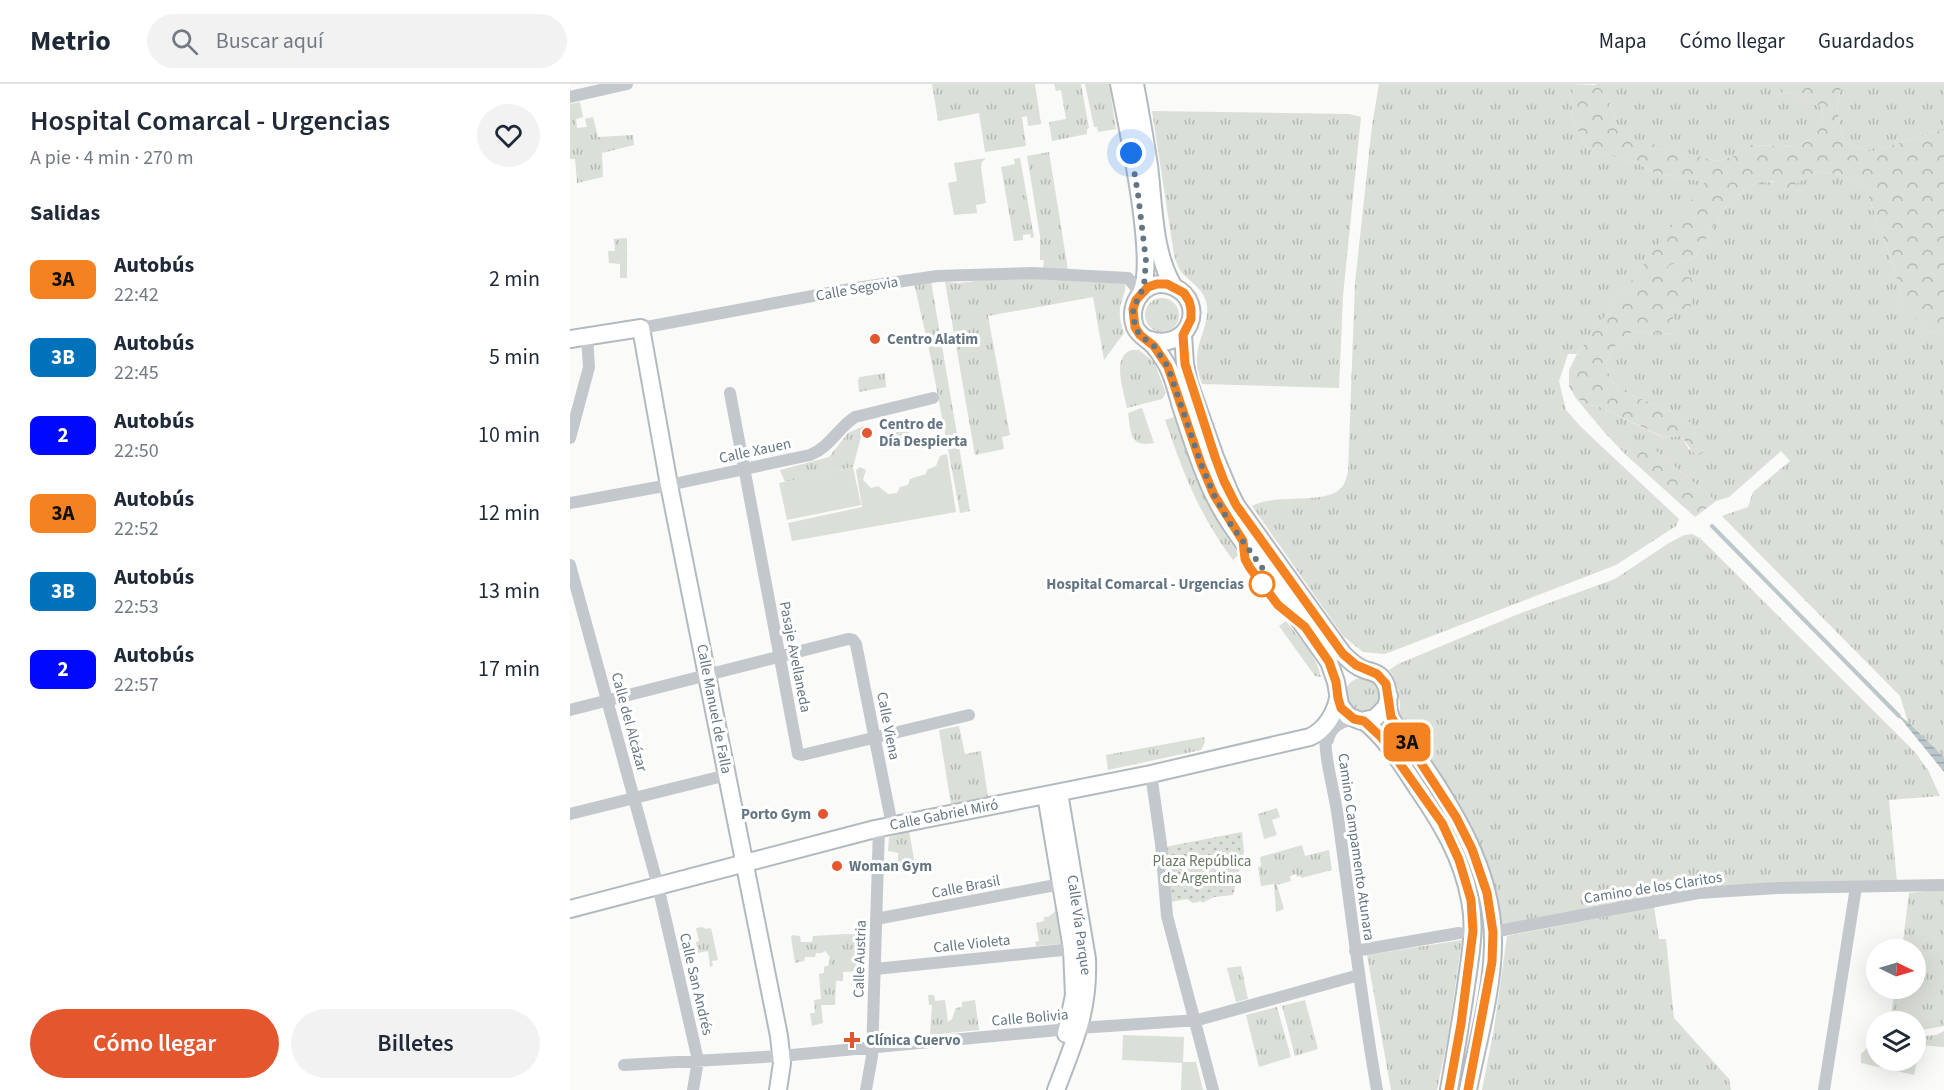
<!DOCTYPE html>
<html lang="es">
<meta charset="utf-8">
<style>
body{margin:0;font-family:"Source Sans 3",sans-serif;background:#f2f2f3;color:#1f2937;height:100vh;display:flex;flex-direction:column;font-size:22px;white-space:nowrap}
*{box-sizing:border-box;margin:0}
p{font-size:20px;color:#747a83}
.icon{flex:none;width:33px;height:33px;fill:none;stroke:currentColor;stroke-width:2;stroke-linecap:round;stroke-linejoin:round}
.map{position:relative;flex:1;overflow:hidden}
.details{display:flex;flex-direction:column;background:#fff;width:570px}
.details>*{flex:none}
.badge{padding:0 12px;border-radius:9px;font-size:21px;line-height:39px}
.needle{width:39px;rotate:95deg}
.tools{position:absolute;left:1296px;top:855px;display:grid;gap:12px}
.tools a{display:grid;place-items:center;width:60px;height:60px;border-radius:50%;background:#fff;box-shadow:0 6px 24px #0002;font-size:30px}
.you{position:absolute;width:30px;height:30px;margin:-15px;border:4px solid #fff;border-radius:50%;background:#1a73e8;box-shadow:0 0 0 9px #1a73e833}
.map>.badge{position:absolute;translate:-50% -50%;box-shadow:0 0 0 3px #fff}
h2{padding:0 30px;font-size:22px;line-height:54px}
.round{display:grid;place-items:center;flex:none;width:63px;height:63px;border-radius:32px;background:#f2f2f3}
.overview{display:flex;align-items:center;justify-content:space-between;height:102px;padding:0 30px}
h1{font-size:28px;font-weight:600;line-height:45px}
.action{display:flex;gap:12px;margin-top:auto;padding:12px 30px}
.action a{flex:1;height:69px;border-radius:36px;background:#e4572e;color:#fff;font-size:24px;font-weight:600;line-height:69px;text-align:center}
.action a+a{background:#f2f2f3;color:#1f2937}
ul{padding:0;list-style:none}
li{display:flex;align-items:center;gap:18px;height:78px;padding:0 30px}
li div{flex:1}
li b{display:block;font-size:22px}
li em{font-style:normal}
li .badge{min-width:66px;font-weight:700;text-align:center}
header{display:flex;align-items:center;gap:36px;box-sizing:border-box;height:84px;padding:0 30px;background:#fff;border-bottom:2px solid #e0e1e3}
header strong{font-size:28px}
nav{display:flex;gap:33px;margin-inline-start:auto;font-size:21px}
.search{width:420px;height:54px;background:#f2f2f3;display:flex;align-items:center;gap:15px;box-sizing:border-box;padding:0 21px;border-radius:33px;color:#747a83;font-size:22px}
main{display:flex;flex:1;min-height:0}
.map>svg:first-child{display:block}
.grass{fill:url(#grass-tufts)}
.forest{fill:url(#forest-crowns)}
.park{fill:url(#park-dots)}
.garden{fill:#dadfd7}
.water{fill:url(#water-rules)}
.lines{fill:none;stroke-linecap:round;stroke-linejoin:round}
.stream{stroke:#bbc7cb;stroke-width:4}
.secondary-casing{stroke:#b3babf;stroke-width:20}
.street{stroke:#c3c8cc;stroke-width:12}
.secondary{stroke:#fff;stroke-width:16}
.line-casing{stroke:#fff;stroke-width:14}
.line{stroke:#f58220;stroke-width:9}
.walk{stroke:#657683;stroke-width:6;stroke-dasharray:0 10.8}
.poi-dot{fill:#e4572e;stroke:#fff;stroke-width:2}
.stop-dot{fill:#fff;stroke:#f58220;stroke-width:3}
.labels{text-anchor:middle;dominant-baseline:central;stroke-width:6;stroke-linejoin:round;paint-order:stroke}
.street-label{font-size:15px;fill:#657683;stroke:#fff}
.poi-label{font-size:15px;font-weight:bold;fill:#657683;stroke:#fff;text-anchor:start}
.stop-label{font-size:15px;font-weight:bold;fill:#657683;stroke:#fff;text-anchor:end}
.park-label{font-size:15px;fill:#687a64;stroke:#fff}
</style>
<header>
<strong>Metrio</strong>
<div class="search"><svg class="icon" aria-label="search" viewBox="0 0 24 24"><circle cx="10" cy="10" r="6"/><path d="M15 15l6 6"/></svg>Buscar aquí</div>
<nav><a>Mapa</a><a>Cómo llegar</a><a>Guardados</a></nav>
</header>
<main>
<section class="details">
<div class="overview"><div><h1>Hospital Comarcal - Urgencias</h1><p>A pie · 4 min · 270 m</p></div><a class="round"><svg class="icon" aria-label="heart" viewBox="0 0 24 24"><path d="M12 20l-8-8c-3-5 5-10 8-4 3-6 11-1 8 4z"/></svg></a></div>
<h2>Salidas</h2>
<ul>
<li><span class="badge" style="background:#f58220;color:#111">3A</span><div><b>Autobús</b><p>22:42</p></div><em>2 min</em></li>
<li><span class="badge" style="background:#0072bc;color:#fff">3B</span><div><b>Autobús</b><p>22:45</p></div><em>5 min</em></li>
<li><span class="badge" style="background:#0008ff;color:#fff">2</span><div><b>Autobús</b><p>22:50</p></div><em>10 min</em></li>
<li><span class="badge" style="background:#f58220;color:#111">3A</span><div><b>Autobús</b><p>22:52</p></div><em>12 min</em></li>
<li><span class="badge" style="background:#0072bc;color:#fff">3B</span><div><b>Autobús</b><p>22:53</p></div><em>13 min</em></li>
<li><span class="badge" style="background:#0008ff;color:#fff">2</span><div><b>Autobús</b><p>22:57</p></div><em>17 min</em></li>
</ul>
<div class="action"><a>Cómo llegar</a><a>Billetes</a></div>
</section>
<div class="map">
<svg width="1374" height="1006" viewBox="0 0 1374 1006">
<defs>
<pattern id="grass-tufts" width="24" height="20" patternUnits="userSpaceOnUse" patternTransform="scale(1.5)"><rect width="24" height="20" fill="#dadfd7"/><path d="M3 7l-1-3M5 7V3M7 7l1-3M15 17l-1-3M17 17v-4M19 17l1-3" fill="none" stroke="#b4b9b4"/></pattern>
<pattern id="forest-crowns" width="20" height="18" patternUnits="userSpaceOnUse" patternTransform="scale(1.5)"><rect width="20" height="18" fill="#dadfd7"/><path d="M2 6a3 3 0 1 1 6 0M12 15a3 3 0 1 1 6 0" fill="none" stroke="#b4b9b4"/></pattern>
<pattern id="park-dots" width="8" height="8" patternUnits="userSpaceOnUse" patternTransform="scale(1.5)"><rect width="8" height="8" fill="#dadfd7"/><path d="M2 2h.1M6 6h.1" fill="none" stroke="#b4b9b4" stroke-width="1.8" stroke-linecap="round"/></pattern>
<pattern id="water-rules" width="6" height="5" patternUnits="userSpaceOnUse" patternTransform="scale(1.5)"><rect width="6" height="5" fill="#bbc7cb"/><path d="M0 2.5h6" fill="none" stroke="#9ca6aa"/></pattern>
</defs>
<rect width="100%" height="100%" fill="#fafaf8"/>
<!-- grass -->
<path class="grass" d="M 362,0 L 465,0 L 471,40 L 458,42 L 457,32 L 452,33 L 456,62 L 415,68 L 409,29 L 368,37 Z
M 484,0 L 511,0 L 519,44 L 517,45 L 517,50 L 482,57 L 479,38 L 496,35 L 491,6 L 486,7 Z
M 515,0 L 539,0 L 546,45 L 528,48 L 527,43 L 524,43 Z
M 809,0 L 1000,0 L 1003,37 L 1018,65 L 1068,79 L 1082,88 L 1136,98 L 1007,270 L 998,270 L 989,297 L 996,326 L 1012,344 L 1109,435 L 1106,442 L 1046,481 L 815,570 L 793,568 L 773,552 L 682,422 C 706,409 753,421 770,405 C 775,401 776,394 778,388 L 785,199 L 802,42 Z
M 1026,0 L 1209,0 L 1211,8 L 1220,9 L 1251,23 L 1253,37 L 1245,52 L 1226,63 L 1179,61 L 1162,73 L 1147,77 L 1067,57 L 1048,43 L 1039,17 Z
M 1272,0 L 1374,0 L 1374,45 L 1301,68 L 1273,57 L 1267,22 Z
M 10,18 L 13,33 L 6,35 L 7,44 L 17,43 L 15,35 L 23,33 L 28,53 L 63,51 L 64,61 L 32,69 L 33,93 L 7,99 L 5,75 L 0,75 L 0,20 Z
M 582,27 L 779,30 L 791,33 L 773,212 L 769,304 L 632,300 C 629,291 626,282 627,272 C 628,255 639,240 637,222 C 634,204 622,200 612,189 C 608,184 606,177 604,171 Z
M 479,68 L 498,186 L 473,185 L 474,176 L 470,176 L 470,152 L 457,72 Z
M 450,74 L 464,153 L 461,154 L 460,150 L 453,151 L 453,156 L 444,157 L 431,83 L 445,80 L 444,75 Z
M 1246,87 L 1272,91 L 1296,105 L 1325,186 L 1334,224 L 1360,247 L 1374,251 L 1374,673 L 1338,638 L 1330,612 L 1152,432 L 1178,423 L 1183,408 L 1220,377 L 1211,367 L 1159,413 L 1146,417 L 1086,367 L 1061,360 L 1056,371 L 1034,348 L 1005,313 L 1016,320 L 1030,323 L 1092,353 L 1111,352 L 1120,367 L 1121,339 L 1096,325 L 1056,309 L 1041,296 L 1036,280 L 1043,264 L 1063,247 L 1105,250 L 1111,244 L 1103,235 L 1097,225 L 1103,221 L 1104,191 L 1097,189 L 1099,181 L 1116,178 L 1126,172 L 1157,120 L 1178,103 L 1191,99 L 1233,95 Z
M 57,154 L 57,194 L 50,194 L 50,180 L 39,179 L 38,167 L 45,167 L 44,155 Z
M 436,193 L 555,199 C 557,207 551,215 550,224 C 549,233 551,241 554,249 L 534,276 L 523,213 L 418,232 L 440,351 L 432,353 L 434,365 L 405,371 L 375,198 L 389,199 Z
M 361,197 L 400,427 L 390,429 L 360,270 L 344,199 Z
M575 231a17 17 0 1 1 34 0a17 17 0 1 1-34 0Z
M 561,266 L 569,266 L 584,278 L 596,309 L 592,315 L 557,324 C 554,307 541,274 561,266 Z
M 315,289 L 316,303 L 289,308 L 288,296 L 290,293 Z
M 572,324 L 584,359 C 559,364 561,348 558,329 Z
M 604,333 C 621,384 637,427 669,470 L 663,476 C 629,431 613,388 595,336 Z
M 336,337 L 341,341 L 337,358 L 321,362 L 314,353 L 315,350 L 328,346 L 330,339 Z
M 294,342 L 283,383 L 215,398 L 210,386 L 259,373 L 278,349 Z
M 1122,450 L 1130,454 L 1345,668 L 1358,686 L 1370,712 L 1319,716 L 1327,798 L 1187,800 L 932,840 L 920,785 L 900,740 L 888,717 L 830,634 C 827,626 831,628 830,620 C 828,608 828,597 819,586 L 828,580 L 946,531 L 1045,495 L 1099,459 L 1114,451 Z
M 716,537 C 729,554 747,572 751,593 L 745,592 L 709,542 Z
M775 611a17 17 0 1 1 34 0a17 17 0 1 1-34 0Z
M 389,642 L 395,670 L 411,667 L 418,713 L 381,720 L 369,646 Z
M 634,653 L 635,658 L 631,666 L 538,686 L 536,671 Z
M 707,724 L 710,733 L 702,736 L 707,751 L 694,755 L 688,730 Z
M 339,747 L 346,786 L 318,790 L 318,776 L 328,776 L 328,769 L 318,767 L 319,753 Z
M 732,761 L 735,772 L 759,766 L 762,786 L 731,794 L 731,792 L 727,793 L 726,790 L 720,792 L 721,797 L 707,801 L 714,825 L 706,828 L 704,800 L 691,802 L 688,783 L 691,782 L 690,773 Z
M 1374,805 L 1374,942 L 1346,947 L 1346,938 L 1320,938 L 1325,905 L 1346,904 L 1346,866 L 1332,865 L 1339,809 Z
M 1084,823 L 1089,855 L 1096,855 L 1104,934 L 1159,995 L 1161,1006 L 912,1006 L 924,945 L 937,852 Z
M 486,827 L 491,860 L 466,862 L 465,858 L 469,857 L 466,839 L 474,837 L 474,833 L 478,833 Z
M 132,843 L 136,845 L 141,844 L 148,876 L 142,877 L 143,882 L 140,883 L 138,867 L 128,869 L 126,858 L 129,857 L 126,844 Z
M 276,850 L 296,851 L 294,887 L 273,888 L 273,897 L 266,897 L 265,921 L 251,921 L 253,939 L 242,942 L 240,929 L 245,929 L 244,916 L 251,915 L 249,890 L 254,889 L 254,883 L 259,881 L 260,873 L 255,867 L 252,869 L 246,869 L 245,873 L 235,873 L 234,877 L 225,879 L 221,853 L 223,851 L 230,852 L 231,858 L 242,858 L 243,852 Z
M 892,856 L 878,952 L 867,1006 L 821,1006 L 797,871 Z
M 671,882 L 678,915 L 666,918 L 657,884 Z
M 358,911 L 364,911 L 365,917 L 375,916 L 378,938 L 382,935 L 386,924 L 392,923 L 392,918 L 405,916 L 409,946 L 360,951 L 362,921 L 359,921 Z
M 735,916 L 748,965 L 725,972 L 712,922 Z
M 707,923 L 721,973 L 689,983 L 676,931 Z
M 1374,947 L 1374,963 L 1351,961 L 1344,991 L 1291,979 L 1291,970 L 1301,960 L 1306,958 L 1306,976 L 1346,976 L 1346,953 L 1366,951 Z"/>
<!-- forest -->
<path class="forest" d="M 1000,0 L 1028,1 L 1039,17 L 1048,43 L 1067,56 L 1147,77 L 1162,73 L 1179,61 L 1226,63 L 1245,52 L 1253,37 L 1251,23 L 1220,9 L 1211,8 L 1209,0 L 1272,0 L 1267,22 L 1273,57 L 1301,68 L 1374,45 L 1374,251 L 1360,247 L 1334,225 L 1325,186 L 1296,105 L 1272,91 L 1246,87 L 1216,107 L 1203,97 L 1178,103 L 1157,120 L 1126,172 L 1116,178 L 1099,181 L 1097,189 L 1121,194 C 1126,204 1124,220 1117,228 L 1103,221 L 1098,225 L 1103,235 L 1112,244 L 1105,250 L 1063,247 L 1043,264 L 1036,280 L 1041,296 L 1056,309 L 1096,325 L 1121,339 L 1132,351 L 1134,368 L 1126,372 L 1111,352 L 1093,353 L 1030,323 L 1016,320 L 1005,313 L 999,302 L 999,286 L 1007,270 L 1135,98 L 1082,88 L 1068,79 L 1018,65 L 1003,37 Z
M 1061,360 L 1073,360 L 1086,367 L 1146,417 L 1125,433 L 1056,371 Z"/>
<!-- park -->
<path class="park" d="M 672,748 L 674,768 L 663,811 L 644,813 L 632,819 L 631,817 L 623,819 L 617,815 L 600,818 L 595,763 Z"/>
<!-- garden -->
<path class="garden" d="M 416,74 L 412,78 L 411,83 L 416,119 L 406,121 L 407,129 L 384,131 L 378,99 L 387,97 L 384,79 Z
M 377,370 L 386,428 L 222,457 L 218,439 L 292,423 L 286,386 L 290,383 L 296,386 L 293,396 L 301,404 L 308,402 L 318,410 L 327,409 L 330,403 L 338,401 L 340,395 L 356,390 L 357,386 L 366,382 L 370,372 Z
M 283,383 L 291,421 L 217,436 L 209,399 Z
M 553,951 L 614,953 L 613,978 L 626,978 L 633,1006 L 611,1006 L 612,979 L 552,976 Z"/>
<!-- water -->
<path class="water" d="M 1327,630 L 1338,638 L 1374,673 L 1374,688 Z"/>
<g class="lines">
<!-- stream -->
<path class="stream" d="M 1142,442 L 1329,632"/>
<defs>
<path id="secondary" d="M 549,0 C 557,41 587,176 571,209
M 565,0 C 570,27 575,54 579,82 C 584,121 583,169 604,203
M 613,251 L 615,280 L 619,299 L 645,373 L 660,409 L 666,421 L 773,570 C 779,576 786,583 795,586 C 801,588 806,588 811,593 C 822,605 816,619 820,632 C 822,637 827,643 830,647 C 874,711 925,781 923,862 C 922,909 907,960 898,1006
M 0,255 L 71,244 L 99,401 L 209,952 L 212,979 L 208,1006
M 577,255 C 619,270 638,219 604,203 C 578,191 556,218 565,243 C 569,252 578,255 584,262 C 590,269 595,277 599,285 C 604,296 607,308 610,319 C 620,350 629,380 643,409 C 655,435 673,458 690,481 C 713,513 736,545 759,578 L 766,598 L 770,621 L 778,632 L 791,637 L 805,634 L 816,623 L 819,612
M 794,637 C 817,655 832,681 848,705 C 872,740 892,773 900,816 C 906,845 900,873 896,902 C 891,937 885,971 879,1006
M 476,711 L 502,865 L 504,911 L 496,950
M 0,825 L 305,745 L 581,690 L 740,653 C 755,646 765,630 768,614
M 486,1006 C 504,958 519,928 517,875 L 489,709"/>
</defs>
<!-- secondary casing -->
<use href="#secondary" class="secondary-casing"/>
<!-- street -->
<path class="street" d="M 0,13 L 57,0
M 71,244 L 280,205 L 367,192 L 462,189 L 558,194 L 571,209
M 160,309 L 228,670 L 232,671 L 399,631
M 0,354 L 19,283 L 17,253
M 0,419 L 99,401 L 240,371 C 260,363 268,344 285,333 L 363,314
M 0,481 L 88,802 L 128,976 L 123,1006
M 0,626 L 278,555 L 283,556 L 286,560 L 322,741
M 756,639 C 752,670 764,703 768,734 C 781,825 791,916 807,1006
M 758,656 C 761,642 771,638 784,635
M 581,690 L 591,760 L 597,832 L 643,1006
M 0,730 L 157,691
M 306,835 L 491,800
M 923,848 L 1128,809 L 1207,804 L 1374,801
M 785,867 L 889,849
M 305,885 L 502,865
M 54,981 L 211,972 L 509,944 L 628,936 L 789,891
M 296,1006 L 302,972 L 309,744
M 1254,1006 L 1286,803"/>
<!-- secondary -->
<use href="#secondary" class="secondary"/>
</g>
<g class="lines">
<defs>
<path id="line" d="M 879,1006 L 891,940 L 903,847 L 901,816 L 889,776 L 872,739 L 811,653 L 794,637 L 784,635 L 771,624 L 768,614 L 766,598 L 759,578 L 735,543 L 708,521 L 680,484 L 675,475 L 673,457 L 644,411 L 631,380 L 598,283 L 584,262 L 570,251 L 565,243 L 563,225 L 566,216 L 578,203 L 587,200 L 597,200 L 614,209 L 619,217 L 621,225 L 621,235 L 613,251 L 615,280 L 645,373 L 654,397 L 666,421 L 773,570 L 786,581 L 807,590 L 816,600 L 821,633 L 886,733 L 902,765 L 917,809 L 923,848 L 922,878 L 898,1006"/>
</defs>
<!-- line casing -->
<use href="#line" class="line-casing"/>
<!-- line -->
<use href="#line" class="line"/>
<!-- walk -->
<path class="walk" d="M 561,69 L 568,110 L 576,177 L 574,202 L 563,225 L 565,243 L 570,251 L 584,262 L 598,283 L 631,380 L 644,411 L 659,438 L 696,489 L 692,500"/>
</g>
<!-- markers -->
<g class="poi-dot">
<circle cx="305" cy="255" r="6"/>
<circle cx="297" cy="349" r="6"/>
<circle cx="253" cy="730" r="6"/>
<circle cx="267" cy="782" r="6"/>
<path d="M279 947h6v6h6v6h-6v6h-6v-6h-6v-6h6z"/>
</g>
<circle class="stop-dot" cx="692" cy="500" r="12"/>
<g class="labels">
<!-- street labels -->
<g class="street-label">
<text transform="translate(287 205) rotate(-10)">Calle Segovia</text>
<text transform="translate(185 367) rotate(-12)">Calle Xauen</text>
<text transform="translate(225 573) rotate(79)">Pasaje Avellaneda</text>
<text transform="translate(144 625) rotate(79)">Calle Manuel de Falla</text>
<text transform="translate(59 638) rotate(75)">Calle del Alcázar</text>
<text transform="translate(318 642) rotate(79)">Calle Viena</text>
<text transform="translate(374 731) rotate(-11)">Calle Gabriel Miró</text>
<text transform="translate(786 763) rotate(82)">Camino Campamento Atunara</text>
<text transform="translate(396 803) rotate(-11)">Calle Brasil</text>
<text transform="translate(1083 804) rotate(-9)">Camino de los Claritos</text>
<text transform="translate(509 841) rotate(82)">Calle Vía Parque</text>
<text transform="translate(402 860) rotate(-6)">Calle Violeta</text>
<text transform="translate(290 875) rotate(-88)">Calle Austria</text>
<text transform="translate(126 900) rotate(77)">Calle San Andrés</text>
<text transform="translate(460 934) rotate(-5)">Calle Bolivia</text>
</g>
<!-- poi labels -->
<g class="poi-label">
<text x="317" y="255">Centro Alatim</text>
<text x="309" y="340">Centro de<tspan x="309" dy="17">Día Despierta</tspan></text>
<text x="241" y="730" text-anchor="end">Porto Gym</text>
<text x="279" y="782">Woman Gym</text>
<text x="296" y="956">Clínica Cuervo</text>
</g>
<!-- stop labels -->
<g class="stop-label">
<text x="674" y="500">Hospital Comarcal - Urgencias</text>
</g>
<!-- park labels -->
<g class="park-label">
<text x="632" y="777">Plaza República<tspan x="632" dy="17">de Argentina</tspan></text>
</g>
</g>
</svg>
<div class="tools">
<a><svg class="needle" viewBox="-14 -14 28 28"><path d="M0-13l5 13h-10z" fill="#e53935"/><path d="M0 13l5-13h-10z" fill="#747a83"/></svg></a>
<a><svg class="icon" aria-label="layers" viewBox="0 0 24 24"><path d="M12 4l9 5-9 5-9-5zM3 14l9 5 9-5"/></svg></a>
</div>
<div class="you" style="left:561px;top:69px"></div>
<b class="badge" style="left:837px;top:658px;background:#f58220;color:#111">3A</b>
</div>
</main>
